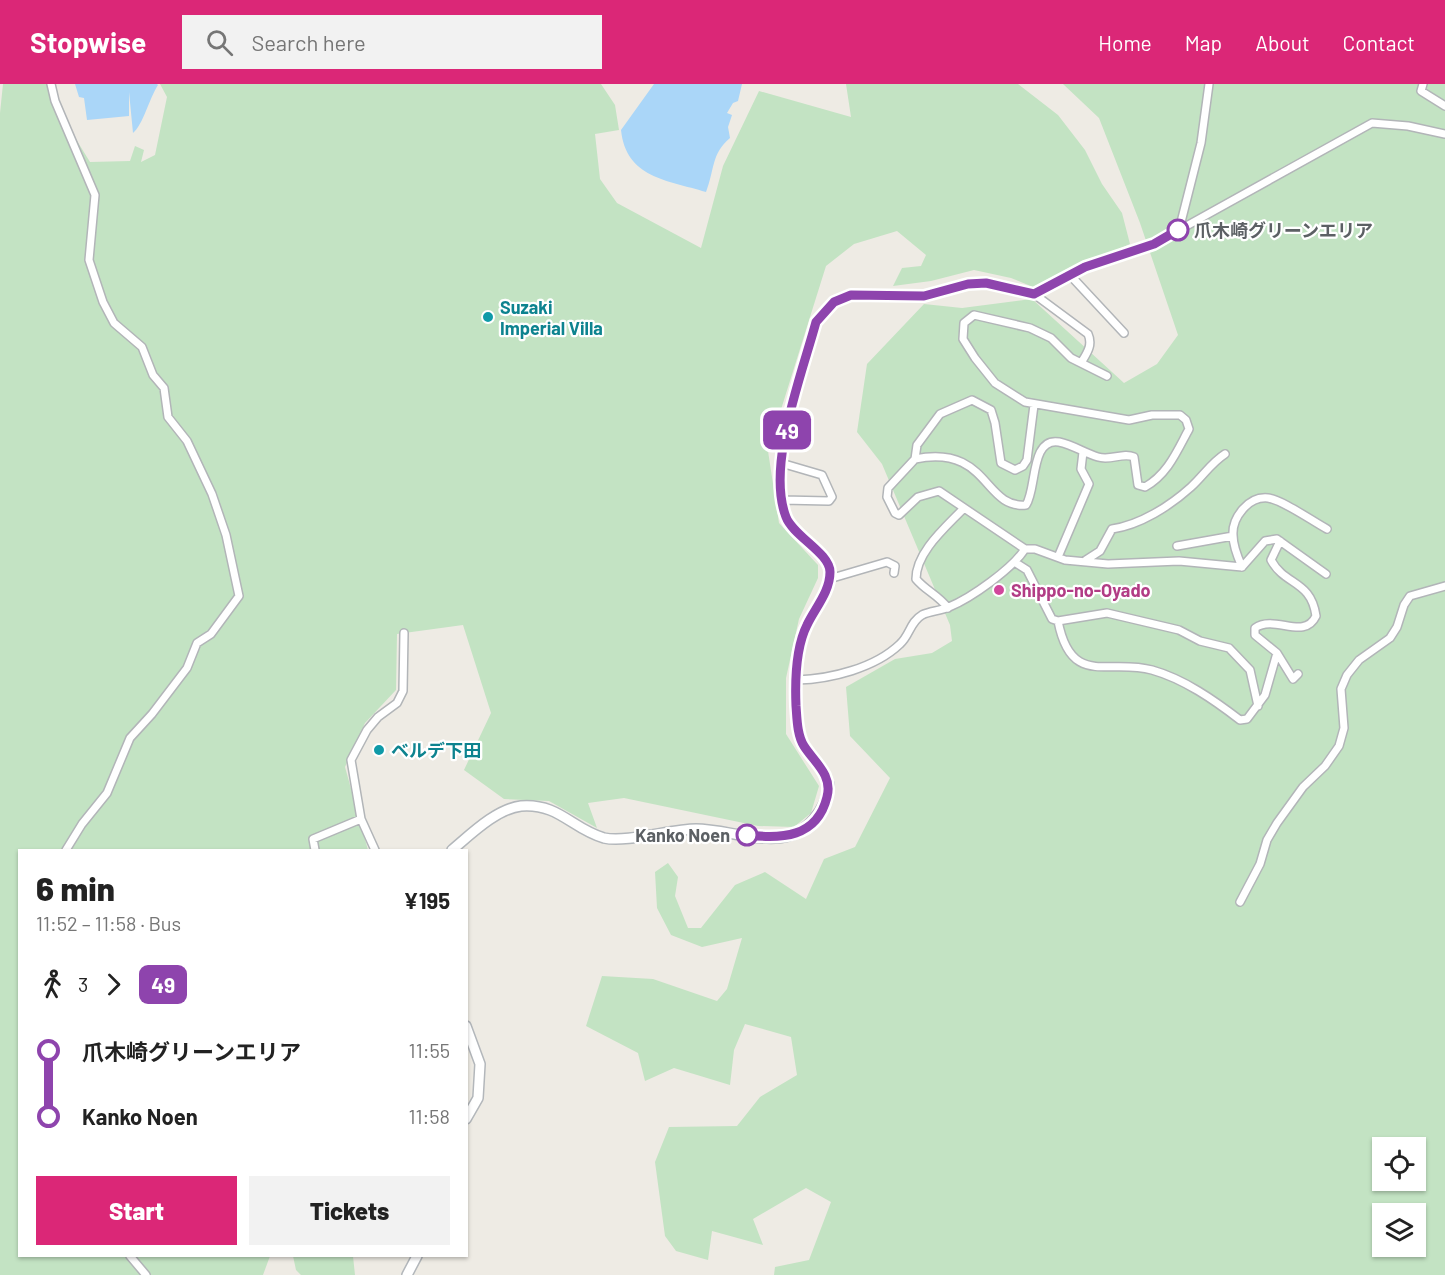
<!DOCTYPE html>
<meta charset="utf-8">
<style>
body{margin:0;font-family:Barlow,"Noto Sans JP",sans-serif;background:#f2f2f2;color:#222;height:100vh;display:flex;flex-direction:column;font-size:22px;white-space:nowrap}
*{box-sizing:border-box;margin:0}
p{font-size:20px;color:#767676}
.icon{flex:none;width:33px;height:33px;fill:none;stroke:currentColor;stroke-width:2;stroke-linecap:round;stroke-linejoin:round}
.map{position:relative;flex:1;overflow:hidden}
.panel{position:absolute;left:18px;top:765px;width:450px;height:408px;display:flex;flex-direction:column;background:#fff;border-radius:0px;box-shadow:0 2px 4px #0004}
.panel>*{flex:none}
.badge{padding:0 12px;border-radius:9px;font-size:21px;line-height:39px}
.tools{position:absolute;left:1372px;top:1053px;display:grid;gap:12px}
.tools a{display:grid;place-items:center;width:54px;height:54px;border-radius:0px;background:#fff;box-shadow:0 2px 4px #0004;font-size:30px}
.map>.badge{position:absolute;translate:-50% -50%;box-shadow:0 0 0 3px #fff}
.legs{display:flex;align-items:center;gap:9px;height:66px;padding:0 18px;font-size:20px}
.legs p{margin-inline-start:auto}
.headline{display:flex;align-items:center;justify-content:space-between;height:102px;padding:0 18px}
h1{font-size:33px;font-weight:800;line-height:45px}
.cta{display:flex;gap:12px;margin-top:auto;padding:12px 18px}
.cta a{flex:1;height:69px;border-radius:0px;background:#db2777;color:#fff;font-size:24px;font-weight:800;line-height:69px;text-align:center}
.cta a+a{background:#f2f2f2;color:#222}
ul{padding:0 18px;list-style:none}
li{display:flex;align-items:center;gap:21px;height:66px;font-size:22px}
li i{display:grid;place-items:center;width:9px;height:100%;margin:0 8px;background:currentColor}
li i::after{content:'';width:15px;height:15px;margin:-8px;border:4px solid;border-radius:50%;background:#fff}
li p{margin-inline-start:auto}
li:first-child i{background:linear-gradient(#0000 50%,currentColor 0)}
li:last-child i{background:linear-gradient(currentColor 50%,#0000 0)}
header{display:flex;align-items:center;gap:36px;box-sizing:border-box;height:84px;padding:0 30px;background:#db2777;color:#fff}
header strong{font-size:28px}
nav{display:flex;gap:33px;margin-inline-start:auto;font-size:21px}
.search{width:420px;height:54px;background:#f2f2f2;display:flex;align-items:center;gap:15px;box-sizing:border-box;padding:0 21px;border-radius:0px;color:#767676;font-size:22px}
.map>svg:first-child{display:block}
.green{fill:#c3e3c3;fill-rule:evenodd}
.water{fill:#aad6f8}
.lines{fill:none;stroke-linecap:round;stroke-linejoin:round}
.street-casing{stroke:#b2b5b8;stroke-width:10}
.secondary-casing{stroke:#b3b7bb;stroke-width:12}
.street{stroke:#fff;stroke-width:7}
.secondary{stroke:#fff;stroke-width:9}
.line-1-casing{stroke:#fff;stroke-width:14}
.line-1{stroke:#8e44ad;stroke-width:9}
.stop-1-dot{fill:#fff;stroke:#8e44ad;stroke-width:3}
.culture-dot{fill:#0f9aa8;stroke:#fff;stroke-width:2}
.hotel-dot{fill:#d1479c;stroke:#fff;stroke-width:2}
.labels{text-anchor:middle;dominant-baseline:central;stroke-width:4.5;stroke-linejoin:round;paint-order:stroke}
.stop-label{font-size:18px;font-weight:bold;fill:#5c6064;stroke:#fff;text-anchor:start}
.culture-label{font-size:18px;font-weight:bold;fill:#0d838f;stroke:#fff;text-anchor:start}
.hotel-label{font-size:18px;font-weight:bold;fill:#b23c85;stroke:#fff;text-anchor:start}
</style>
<header>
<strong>Stopwise</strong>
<div class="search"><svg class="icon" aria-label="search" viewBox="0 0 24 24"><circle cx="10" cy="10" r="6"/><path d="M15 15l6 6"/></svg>Search here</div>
<nav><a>Home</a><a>Map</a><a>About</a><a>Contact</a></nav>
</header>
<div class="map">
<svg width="1445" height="1191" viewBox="0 0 1445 1191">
<rect width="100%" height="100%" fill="#eeebe4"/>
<!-- green -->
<path class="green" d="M 3,0 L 52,0 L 58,26 L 90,78 L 130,77 L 135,62 L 144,66 L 141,78 L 155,71 L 167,13 L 160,0 L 601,0 L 615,21 L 619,46 L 595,50 L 600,95 L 617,119 L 701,164 L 723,82 L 759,7 L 851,33 L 846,0 L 1018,0 L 1058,31 L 1085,66 L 1102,100 L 1122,129 L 1130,160 L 1033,203 L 1011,194 L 974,186 L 931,197 L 893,202 L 902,184 L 921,182 L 926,171 L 897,147 L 854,160 L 826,182 L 768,367 L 779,439 L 818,481 L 818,494 L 799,535 L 786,594 L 786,650 L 819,702 L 811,729 L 794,743 L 758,742 L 624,714 L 588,719 L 597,744 L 549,717 L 504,715 L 464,686 L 491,629 L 463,541 L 397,550 L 396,606 L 365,639 L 345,683 L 368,766 L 20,766 L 20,1172 L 270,1172 L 263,1191 L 0,1191 L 0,29 Z
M 1063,0 L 1445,0 L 1445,1191 L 774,1191 L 775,1183 L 809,1176 L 831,1118 L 806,1104 L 753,1135 L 763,1161 L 712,1147 L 708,1176 L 676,1167 L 665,1152 L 655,1078 L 669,1043 L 737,1042 L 760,1013 L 797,991 L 791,953 L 745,940 L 734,966 L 730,1001 L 674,984 L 645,997 L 638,969 L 586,942 L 602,892 L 653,895 L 717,917 L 727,905 L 742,854 L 702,863 L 671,851 L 657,824 L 655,788 L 668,779 L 678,793 L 675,812 L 688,844 L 701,844 L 735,801 L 765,788 L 806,815 L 824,775 L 855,763 L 890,694 L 850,652 L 846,603 L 895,575 L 932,569 L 952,557 L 950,541 L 882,380 L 857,348 L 867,280 L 924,220 L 962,224 L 1032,215 L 1124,299 L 1157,280 L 1178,251 L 1140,139 L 1099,34 ZM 1383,1064 L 1416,1064 L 1416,1096 L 1383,1096 ZM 1383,1130 L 1416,1130 L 1416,1162 L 1383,1162 Z
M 293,1172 L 353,1172 L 355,1191 L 301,1191 L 296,1186 Z"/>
<!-- water -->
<path class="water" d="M 75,0 L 157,0 L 158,1 C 149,15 143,41 133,49 L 129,8 L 129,32 L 87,36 L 84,14 L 79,13 Z
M 654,0 L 742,0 L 738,17 L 733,19 L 727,29 L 732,31 L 728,43 L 730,54 C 711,70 715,85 706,108 C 667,96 626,94 621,46 Z"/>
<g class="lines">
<defs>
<path id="street" d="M 51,0 L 55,17 L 95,111 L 89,176 L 103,218 L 114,239 L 142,263 L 153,291 L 164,304 L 168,333 L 187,357 L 212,410 L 226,451 L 239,512 L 211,550 L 197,559 L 187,584 L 152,630 L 130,654 L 107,709 L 82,740 L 66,766
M 1423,0 L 1421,7 L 1445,22
M 1179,146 L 1201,59 L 1209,0
M 1070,191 L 1124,249
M 1034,210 L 1088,250 C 1093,261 1087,269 1081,279
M 1034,321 L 1027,376 L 1023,382 L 1015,386 L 1001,379 L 995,339 L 991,326 L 972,316 L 940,330 L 917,361 L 915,375 L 888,404 L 887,413 L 895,429 L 899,431 L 918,413 L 939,407 L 1025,465 L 1035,465 L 1065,476 L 1108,480 L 1179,477 L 1242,483
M 915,375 C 989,360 983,425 1026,421 C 1037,405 1030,353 1059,358 C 1073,361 1085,369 1098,373 C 1111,377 1123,368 1134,373 L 1138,401 L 1145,403 C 1168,390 1177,367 1189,345 L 1186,336 L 1180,331 L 1152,331 L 1129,336 L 1025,318 L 995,299 L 975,274 L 963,255 L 964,239 L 974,231 L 1030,244 L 1051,254 L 1071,274 L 1107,292
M 781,379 L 822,391 L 832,413 L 829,417 L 782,416
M 1177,462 L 1233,452
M 1058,473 L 1089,400 L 1081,385 L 1083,368
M 1086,476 L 1100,467 L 1112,445 C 1140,441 1170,422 1191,403 C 1204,391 1211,379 1225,370
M 1016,479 L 1027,486 L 1052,535 L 1058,537 L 1107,529 L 1179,546 L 1200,557 L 1229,564 L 1250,586 L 1258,622
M 1242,483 C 1238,474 1233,462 1233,451 C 1232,434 1248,412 1268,414 C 1283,416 1312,437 1327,445
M 1242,483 L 1265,457 L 1277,455 L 1326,490
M 829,495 L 887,478 L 895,482 L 894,489
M 948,524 C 937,510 926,507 916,495 C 916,468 946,443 963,425
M 1058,537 C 1071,604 1108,574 1152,586 C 1184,595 1214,616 1240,636 L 1247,635 L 1265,611 L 1277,569 L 1255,551 L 1255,544 C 1275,530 1304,557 1316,532 C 1311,496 1285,502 1271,476 L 1280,457
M 1277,569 L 1293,595 L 1298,590
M 797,596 C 831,595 875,584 900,560 C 910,551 910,538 922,531 C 930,527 940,527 949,523 C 971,514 1012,485 1025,465
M 829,700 C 823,687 806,668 802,658 C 792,630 794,568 807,542 C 815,524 830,509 830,488 C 830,469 793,453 786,433 C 766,383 802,290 816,238 L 834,218 L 851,211 L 924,212 L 968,200 L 986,199 L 1034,210 L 1085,183 L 1154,160 L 1372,39 L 1408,42 L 1445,50
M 315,766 L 313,755 L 361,735
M 375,766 L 361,735 L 351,676 L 367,646 L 378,633 L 397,619 L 403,607 L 404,549
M 1240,818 L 1260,780 L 1267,756 L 1277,739 L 1303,703 L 1325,682 L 1339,662 L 1344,644 L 1341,605 L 1347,591 L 1359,576 L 1390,554 L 1397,543 L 1404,521 L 1410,512 L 1445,502
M 130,1172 L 146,1191"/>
<path id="secondary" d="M 452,766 C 470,751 496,725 521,722 C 559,719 572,745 604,754 C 627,759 671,745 696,745 C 734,745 783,771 813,736 C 823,725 827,715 829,700
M 466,942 L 480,980 L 478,1014 L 466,1035
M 407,1191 L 417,1172"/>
</defs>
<!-- street casing -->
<use href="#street" class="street-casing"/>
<!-- secondary casing -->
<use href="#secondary" class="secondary-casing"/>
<!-- street -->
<use href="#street" class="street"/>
<!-- secondary -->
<use href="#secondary" class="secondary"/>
</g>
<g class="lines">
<defs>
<path id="line-1" d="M 747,751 C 781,755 817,754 827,713 C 833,691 814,678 804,662 C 797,651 797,634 796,622 C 795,598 796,563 807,541 C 815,524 830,508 830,488 C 830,469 793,452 786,433 C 766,382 802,290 816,238 L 834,218 L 851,211 L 924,212 L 968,200 L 986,199 L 1034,210 L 1085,183 L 1154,160 L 1178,146"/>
</defs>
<!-- line-1 casing -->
<use href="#line-1" class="line-1-casing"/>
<!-- line-1 -->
<use href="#line-1" class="line-1"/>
</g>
<!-- markers -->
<g class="stop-1-dot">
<circle cx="1178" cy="146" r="10"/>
<circle cx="747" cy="751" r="10"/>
</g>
<g class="culture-dot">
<circle cx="488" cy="233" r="6"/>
<circle cx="379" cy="666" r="6"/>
</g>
<circle class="hotel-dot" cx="999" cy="506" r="6"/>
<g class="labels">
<!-- stop labels -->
<g class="stop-label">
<text x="1194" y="146">爪木崎グリーンエリア</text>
<text x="730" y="751" text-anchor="end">Kanko Noen</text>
</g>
<!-- culture labels -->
<g class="culture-label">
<text x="500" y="223">Suzaki<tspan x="500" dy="21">Imperial Villa</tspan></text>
<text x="391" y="666">ベルデ下田</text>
</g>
<!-- hotel labels -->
<g class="hotel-label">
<text x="1011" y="506">Shippo-no-Oyado</text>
</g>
</g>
</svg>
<div class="tools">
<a><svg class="icon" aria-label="locate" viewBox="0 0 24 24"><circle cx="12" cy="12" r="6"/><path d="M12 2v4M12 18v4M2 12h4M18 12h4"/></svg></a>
<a><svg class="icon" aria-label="layers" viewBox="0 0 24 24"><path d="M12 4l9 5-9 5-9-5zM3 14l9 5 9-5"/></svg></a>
</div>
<b class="badge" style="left:787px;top:346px;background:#8e44ad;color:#fff">49</b>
<section class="panel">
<div class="headline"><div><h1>6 min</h1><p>11:52 – 11:58 · Bus</p></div><b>¥195</b></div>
<div class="legs"><svg class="icon" aria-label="walk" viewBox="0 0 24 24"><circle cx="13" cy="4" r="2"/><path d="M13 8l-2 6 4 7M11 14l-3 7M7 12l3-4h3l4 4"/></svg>3<svg class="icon" aria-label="forward" viewBox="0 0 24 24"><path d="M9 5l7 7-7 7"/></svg><b class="badge" style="background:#8e44ad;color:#fff">49</b></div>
<ul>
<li><i style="color:#8e44ad"></i><b>爪木崎グリーンエリア</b><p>11:55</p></li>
<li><i style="color:#8e44ad"></i><b>Kanko Noen</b><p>11:58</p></li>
</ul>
<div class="cta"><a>Start</a><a>Tickets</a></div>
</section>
</div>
